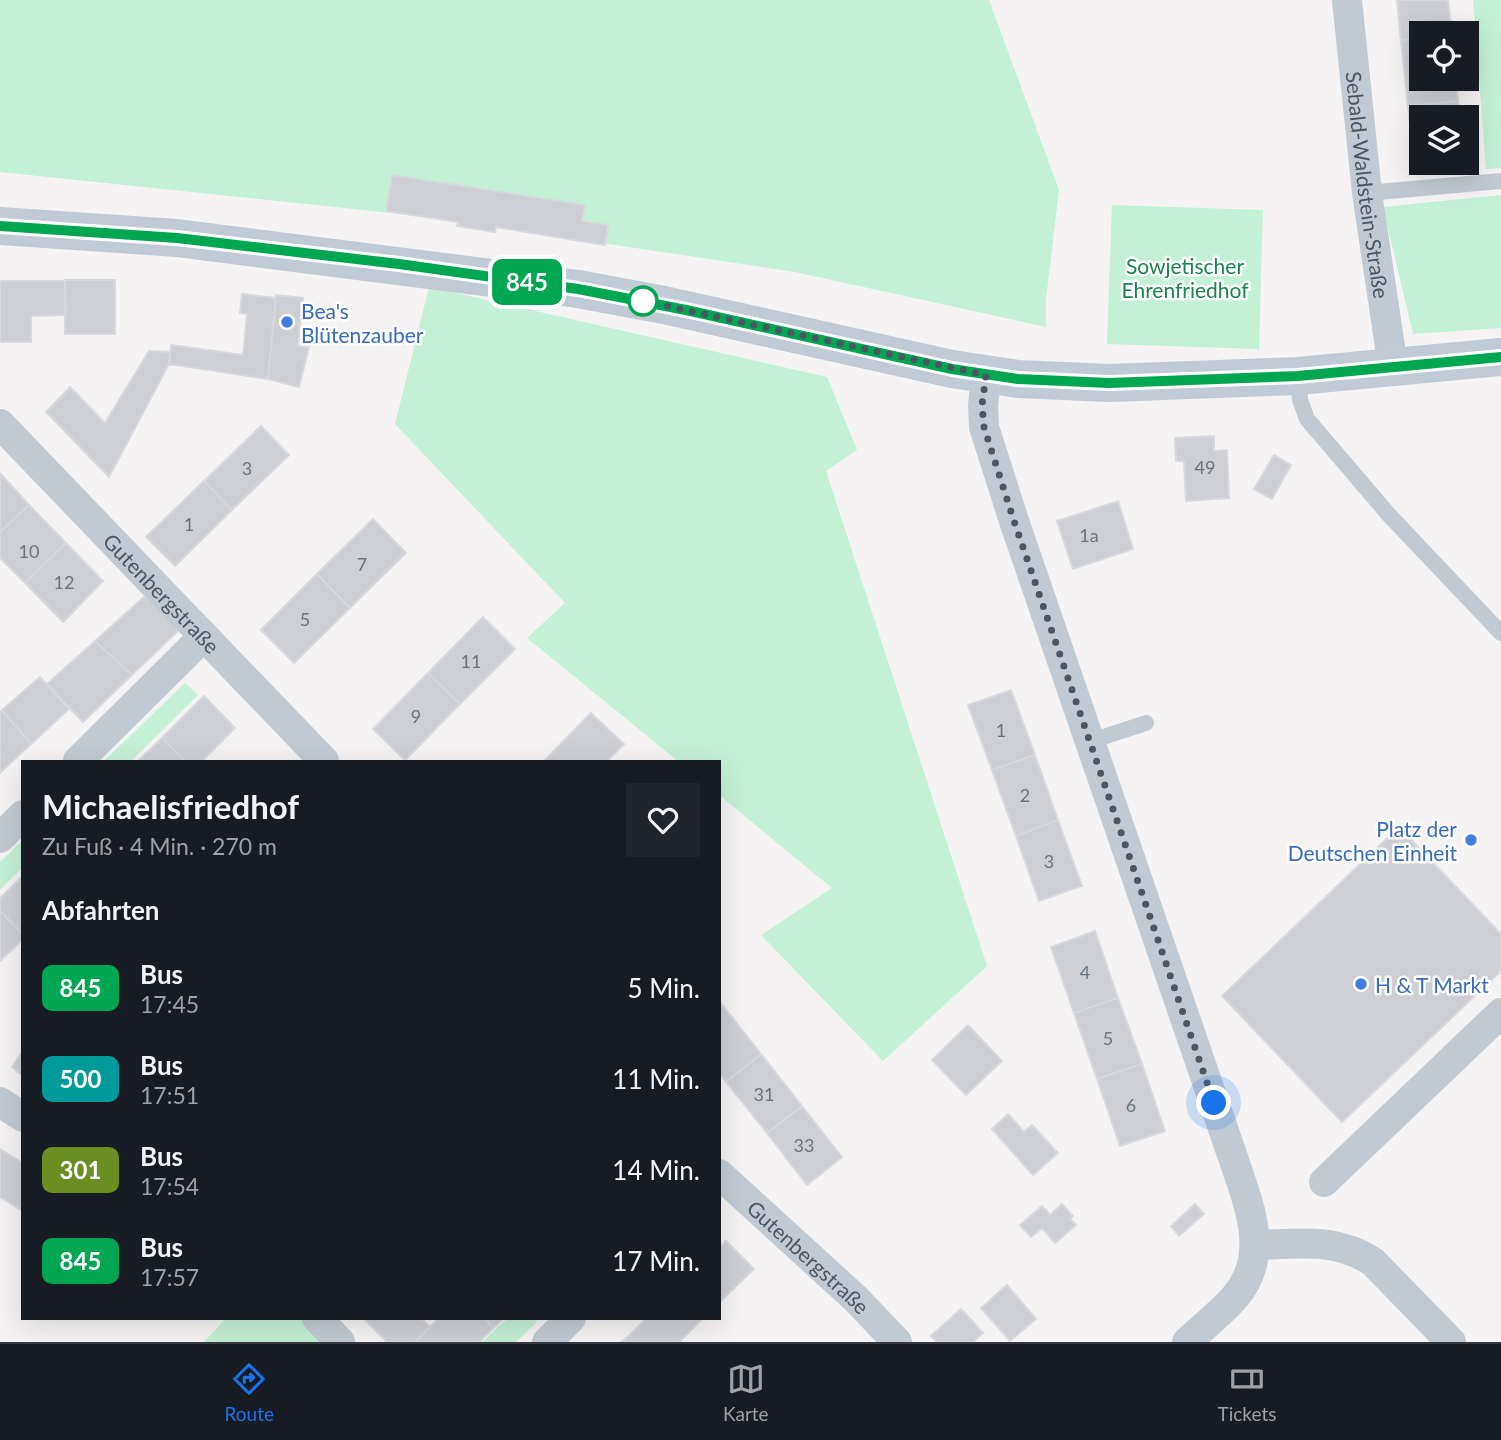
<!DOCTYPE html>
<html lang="de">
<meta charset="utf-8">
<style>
body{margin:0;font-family:Lato,sans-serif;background:#20242c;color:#f1f3f6;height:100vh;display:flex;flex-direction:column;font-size:26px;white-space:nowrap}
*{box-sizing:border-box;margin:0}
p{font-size:23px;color:#9ea1a6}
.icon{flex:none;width:38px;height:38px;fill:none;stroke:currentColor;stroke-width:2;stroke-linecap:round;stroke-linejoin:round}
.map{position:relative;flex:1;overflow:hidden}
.details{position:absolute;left:21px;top:760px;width:700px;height:560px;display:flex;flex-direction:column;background:#171b24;border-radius:0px;box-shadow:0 7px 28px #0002}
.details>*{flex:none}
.badge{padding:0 14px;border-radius:10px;font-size:24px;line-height:46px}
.buttons{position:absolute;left:1409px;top:21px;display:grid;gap:14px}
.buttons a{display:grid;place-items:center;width:70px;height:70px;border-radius:0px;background:#171b24;box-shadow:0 7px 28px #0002;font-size:35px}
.you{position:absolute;width:35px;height:35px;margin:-18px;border:5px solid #fff;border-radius:50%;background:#1a73e8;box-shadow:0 0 0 10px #1a73e833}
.map>.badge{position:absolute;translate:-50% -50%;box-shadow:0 0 0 4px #fff}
h2{padding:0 21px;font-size:26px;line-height:63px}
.round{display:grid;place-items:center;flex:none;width:74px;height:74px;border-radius:0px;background:#20242c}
.summary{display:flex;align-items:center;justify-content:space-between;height:119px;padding:0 21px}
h1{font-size:33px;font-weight:700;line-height:52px}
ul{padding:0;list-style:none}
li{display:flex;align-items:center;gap:21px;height:91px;padding:0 21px}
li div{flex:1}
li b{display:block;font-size:26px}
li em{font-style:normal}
li .badge{min-width:77px;font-weight:700;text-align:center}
.tab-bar{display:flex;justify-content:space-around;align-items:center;height:98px;border-top:2px solid #363941;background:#171b24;font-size:19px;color:#9ea1a6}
.tab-bar a{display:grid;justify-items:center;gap:4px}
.tab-bar .on{color:#1a73e8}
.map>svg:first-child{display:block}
.green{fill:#c3f1d5}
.building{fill:#cdcfd5;stroke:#d7d9de;stroke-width:2}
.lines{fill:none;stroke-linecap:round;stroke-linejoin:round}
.lane{stroke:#c1cad2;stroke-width:16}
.street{stroke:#c1cad2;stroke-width:30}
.secondary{stroke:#c1cbd6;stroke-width:38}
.line-casing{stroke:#fff;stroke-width:16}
.line{stroke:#00a651;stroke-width:10}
.walk{stroke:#4a5661;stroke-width:7;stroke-dasharray:0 12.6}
.stop-dot{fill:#fff;stroke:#00a651;stroke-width:3.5}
.shop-dot{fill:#3f7fe0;stroke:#fff;stroke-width:2.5}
.labels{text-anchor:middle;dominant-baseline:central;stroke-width:5;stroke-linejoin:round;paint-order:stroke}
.number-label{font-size:18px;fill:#6b747e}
.street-label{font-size:21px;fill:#4a5661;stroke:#fff}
.park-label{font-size:21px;fill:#17864f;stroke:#fff}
.shop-label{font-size:21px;fill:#366cbe;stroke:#fff;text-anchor:start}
</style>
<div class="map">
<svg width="1501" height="1342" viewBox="0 0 1501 1342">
<rect width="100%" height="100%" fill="#f5f3f3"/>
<!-- green -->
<path class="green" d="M 0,0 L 989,0 L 1059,190 L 1046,299 L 1046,327 L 795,272 L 496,227 L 392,213 L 0,172 Z
M 1473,0 L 1501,0 L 1501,168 L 1486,169 Z
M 1501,195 L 1501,328 L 1413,334 L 1383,207 Z
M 1112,205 L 1263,210 L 1259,349 L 1107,344 Z
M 429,287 L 827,377 L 857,450 L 826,471 L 987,966 L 883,1061 L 761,935 L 832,888 L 719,795 L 719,761 L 678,761 L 527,638 L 565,603 L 395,424 Z
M 185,683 L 198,695 L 131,761 L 104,761 Z
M 23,840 L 23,867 L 0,890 L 0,862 Z
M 226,1318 L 301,1318 L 323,1342 L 204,1342 Z
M 508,1318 L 533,1318 L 537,1322 L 516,1342 L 482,1342 Z"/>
<!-- building -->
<path class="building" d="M 1397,0 L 1448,0 L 1452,33 L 1421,33 L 1421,38 L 1401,40 Z
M 1421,38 L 1421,79 L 1456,79 L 1458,101 L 1408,106 L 1401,40 Z
M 1458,101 L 1460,117 L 1421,117 L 1421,163 L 1465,163 L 1465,167 L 1415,173 L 1408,106 Z
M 392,175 L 585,205 L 582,221 L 608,225 L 605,245 L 496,227 L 495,232 L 457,226 L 458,222 L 386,211 Z
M 65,280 L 66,315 L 31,316 L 31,342 L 0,342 L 0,281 Z
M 65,280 L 115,280 L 115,334 L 65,334 Z
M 242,294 L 276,298 L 268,379 L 169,364 L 171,345 L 243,355 L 247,314 L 240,313 Z
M 276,295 L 303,298 L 298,346 L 309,347 L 299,387 L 268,379 Z
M 149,351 L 170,352 L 169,364 L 109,477 L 46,412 L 70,387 L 105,423 Z
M 261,426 L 289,455 L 232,510 L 204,481 Z
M 1214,436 L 1214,451 L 1227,450 L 1229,498 L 1186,501 L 1184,461 L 1176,461 L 1175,438 Z
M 1274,455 L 1291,465 L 1272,499 L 1254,489 Z
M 0,473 L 29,505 L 0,532 Z
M 204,481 L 232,510 L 175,566 L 146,537 Z
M 1118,501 L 1133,549 L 1073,569 L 1057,521 Z
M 29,505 L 66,543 L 25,583 L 0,558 L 0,532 Z
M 373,519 L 406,553 L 350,608 L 317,574 Z
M 66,543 L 103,581 L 63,622 L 25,583 Z
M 317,574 L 350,608 L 294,663 L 261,630 Z
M 145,596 L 180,629 L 132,675 L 95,641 Z
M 483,617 L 515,649 L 460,704 L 428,673 Z
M 95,641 L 132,675 L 83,722 L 47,684 Z
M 428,673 L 460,704 L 405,760 L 373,729 Z
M 40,677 L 69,709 L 31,744 L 2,710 Z
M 1011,690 L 1035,755 L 992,770 L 968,705 Z
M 204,696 L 235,728 L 202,761 L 185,761 L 162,738 Z
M 2,710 L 31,744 L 0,773 L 0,712 Z
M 591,713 L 624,744 L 607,761 L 544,761 Z
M 162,738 L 185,761 L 138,761 Z
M 1035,755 L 1058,820 L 1016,836 L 992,770 Z
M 1058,820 L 1082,886 L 1039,901 L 1016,836 Z
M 1399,827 L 1501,934 L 1501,971 L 1342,1122 L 1222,996 Z
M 23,876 L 23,934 L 0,911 L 0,898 Z
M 0,911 L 23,934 L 23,939 L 0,961 Z
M 1095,931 L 1118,998 L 1074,1013 L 1051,947 Z
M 1118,998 L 1142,1064 L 1097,1079 L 1074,1013 Z
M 720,1002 L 761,1054 L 726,1082 L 719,1073 Z
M 968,1025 L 1002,1061 L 966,1095 L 932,1060 Z
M 23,1050 L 23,1076 L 12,1067 Z
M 761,1054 L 802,1106 L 767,1133 L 726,1082 Z
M 1142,1064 L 1165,1131 L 1120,1146 L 1097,1079 Z
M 802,1106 L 842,1157 L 807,1185 L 767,1133 Z
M 1008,1114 L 1024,1132 L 1032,1125 L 1058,1153 L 1033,1175 L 992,1129 Z
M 0,1149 L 23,1163 L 23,1211 L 0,1197 Z
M 1062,1204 L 1073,1216 L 1070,1219 L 1076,1225 L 1055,1243 L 1042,1228 L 1031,1237 L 1020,1225 L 1042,1206 L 1050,1215 Z
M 1195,1204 L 1204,1214 L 1179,1236 L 1171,1226 Z
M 726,1241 L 754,1269 L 719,1303 L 719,1248 Z
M 1007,1285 L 1036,1319 L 1010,1341 L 981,1308 Z
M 961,1309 L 983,1333 L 973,1342 L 937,1342 L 931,1336 Z
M 363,1318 L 421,1318 L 430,1327 L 415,1342 L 387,1342 Z
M 439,1318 L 484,1318 L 493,1328 L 479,1342 L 415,1342 Z
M 484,1318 L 504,1318 L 493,1328 Z
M 647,1318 L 699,1318 L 701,1320 L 679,1342 L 622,1342 Z"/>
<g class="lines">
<!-- lane -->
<path class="lane" d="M 1367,193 L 1501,181
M 1298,376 L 1300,400 L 1307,419 L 1389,515 L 1501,633
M 1091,741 L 1146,723"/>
<!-- street -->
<g class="street">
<path id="s1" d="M 1347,0 L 1367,193 L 1393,367"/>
<path d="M 986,375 L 983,405 L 984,427 L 1014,521 L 1238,1172 C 1252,1213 1268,1259 1235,1297 C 1221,1313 1203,1327 1187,1342"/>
<path id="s2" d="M 0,424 L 324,761"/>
<path d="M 78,761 L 204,636"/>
<path d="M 0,838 L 23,815"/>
<path d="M 0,1102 L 23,1117"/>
<path id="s3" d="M 719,1174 L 856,1299 L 897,1342"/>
<path d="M 1324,1182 L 1501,1013"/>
<path d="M 1255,1245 C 1298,1244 1336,1237 1373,1262 L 1451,1342"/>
<path d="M 317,1318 L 340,1342"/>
<path d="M 547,1342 L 571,1318"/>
</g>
<!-- secondary -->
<path class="secondary" d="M 0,226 L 177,238 L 578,289 L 664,305 L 952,369 L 1018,379 L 1109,383 L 1298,376 L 1501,357"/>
</g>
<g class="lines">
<defs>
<path id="line" d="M 0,226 L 177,238 L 399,264 L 578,289 L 686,310 L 952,369 L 1018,379 L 1109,383 L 1298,376 L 1501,357"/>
</defs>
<!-- line casing -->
<use href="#line" class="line-casing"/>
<!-- line -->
<use href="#line" class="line"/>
<!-- walk -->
<path class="walk" d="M 643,301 L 986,375 L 982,405 L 984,427 L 1014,521 L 1214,1103"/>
</g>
<!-- markers -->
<circle class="stop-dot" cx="643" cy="301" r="14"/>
<g class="shop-dot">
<circle cx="287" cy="322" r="7"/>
<circle cx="1471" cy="840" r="7"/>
<circle cx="1361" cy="984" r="7"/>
</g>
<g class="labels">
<!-- number labels -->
<g class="number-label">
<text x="1205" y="467">49</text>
<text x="247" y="468">3</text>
<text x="189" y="524">1</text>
<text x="1089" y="535">1a</text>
<text x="29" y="551">10</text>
<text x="362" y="564">7</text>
<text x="64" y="582">12</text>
<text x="305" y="619">5</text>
<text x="471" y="661">11</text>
<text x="416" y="716">9</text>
<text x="1001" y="730">1</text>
<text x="1025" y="795">2</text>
<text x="1049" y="861">3</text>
<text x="1085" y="972">4</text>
<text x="1108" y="1038">5</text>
<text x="764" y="1094">31</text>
<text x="1131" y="1105">6</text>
<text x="804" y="1145">33</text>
</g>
<!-- street labels -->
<g class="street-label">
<text stroke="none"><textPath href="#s1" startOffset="186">Sebald-Waldstein-Straße</textPath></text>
<text stroke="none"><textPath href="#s2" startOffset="234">Gutenbergstraße</textPath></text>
<text stroke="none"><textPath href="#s3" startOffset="122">Gutenbergstraße</textPath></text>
</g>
<!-- park labels -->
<g class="park-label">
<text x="1185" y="265">Sowjetischer<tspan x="1185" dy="24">Ehrenfriedhof</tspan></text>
</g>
<!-- shop labels -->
<g class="shop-label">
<text x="301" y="310">Bea's<tspan x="301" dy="24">Blütenzauber</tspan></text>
<text x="1457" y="828" text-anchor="end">Platz der<tspan x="1457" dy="24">Deutschen Einheit</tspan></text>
<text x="1375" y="984">H &amp; T Markt</text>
</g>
</g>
</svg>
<div class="buttons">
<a><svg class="icon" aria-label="locate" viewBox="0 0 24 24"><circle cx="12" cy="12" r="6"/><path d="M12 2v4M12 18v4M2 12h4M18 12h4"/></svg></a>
<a><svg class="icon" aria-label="layers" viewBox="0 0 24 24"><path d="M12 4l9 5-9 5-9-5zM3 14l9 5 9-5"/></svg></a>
</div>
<div class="you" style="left:1214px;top:1103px"></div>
<b class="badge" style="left:527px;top:282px;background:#00a651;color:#fff">845</b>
<section class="details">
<div class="summary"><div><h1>Michaelisfriedhof</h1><p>Zu Fuß · 4 Min. · 270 m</p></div><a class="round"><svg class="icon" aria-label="heart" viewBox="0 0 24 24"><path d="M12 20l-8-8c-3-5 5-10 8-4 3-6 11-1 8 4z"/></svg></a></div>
<h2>Abfahrten</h2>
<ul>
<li><span class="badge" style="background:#00a651;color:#fff">845</span><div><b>Bus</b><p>17:45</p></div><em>5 Min.</em></li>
<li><span class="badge" style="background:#009a9b;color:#fff">500</span><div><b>Bus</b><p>17:51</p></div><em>11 Min.</em></li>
<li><span class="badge" style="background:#6b8e23;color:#fff">301</span><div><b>Bus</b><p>17:54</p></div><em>14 Min.</em></li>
<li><span class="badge" style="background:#00a651;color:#fff">845</span><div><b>Bus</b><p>17:57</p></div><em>17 Min.</em></li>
</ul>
</section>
</div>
<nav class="tab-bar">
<a class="on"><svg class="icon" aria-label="directions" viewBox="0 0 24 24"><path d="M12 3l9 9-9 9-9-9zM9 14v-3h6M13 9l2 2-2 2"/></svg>Route</a>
<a><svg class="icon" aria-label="map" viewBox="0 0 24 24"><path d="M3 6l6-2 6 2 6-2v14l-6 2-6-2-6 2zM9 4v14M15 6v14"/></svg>Karte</a>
<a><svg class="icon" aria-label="tickets" viewBox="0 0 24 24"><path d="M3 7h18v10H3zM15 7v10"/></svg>Tickets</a>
</nav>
